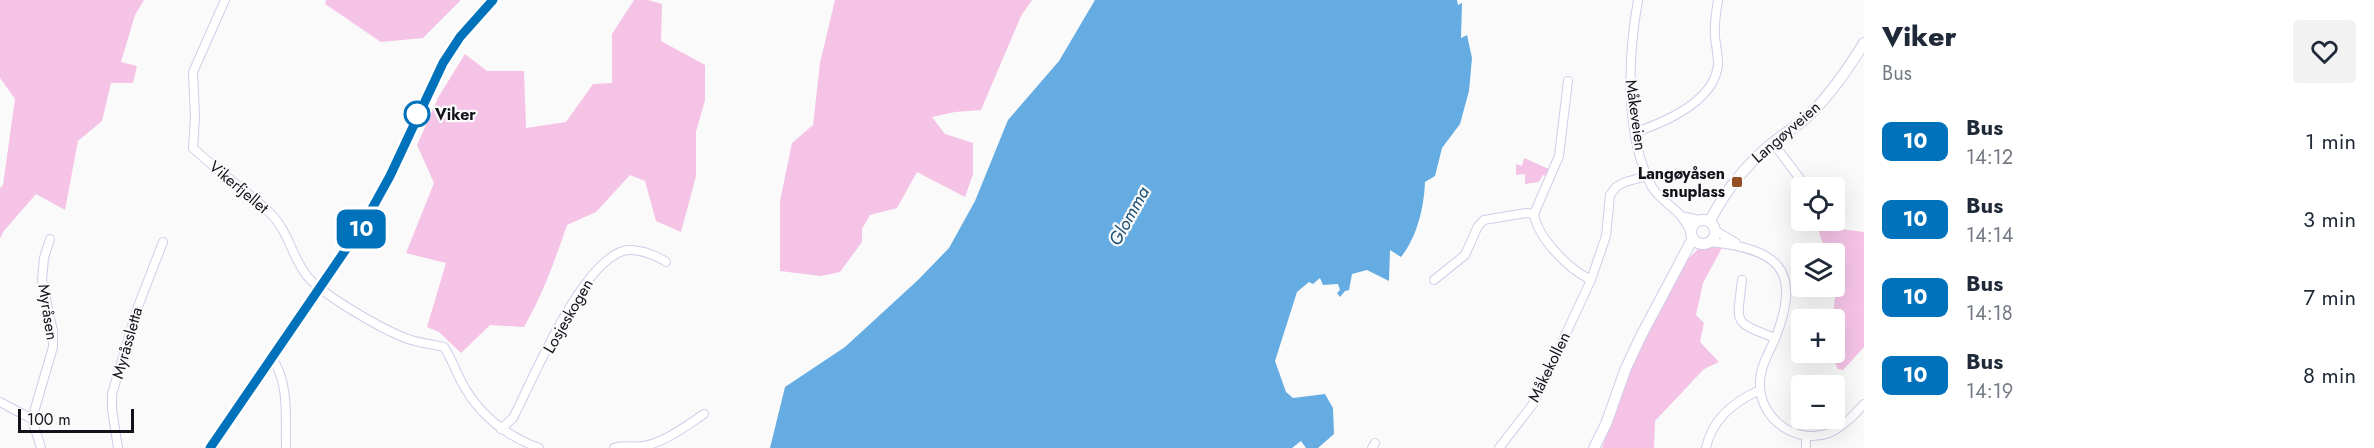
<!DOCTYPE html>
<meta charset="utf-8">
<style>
body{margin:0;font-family:Jost,sans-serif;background:#f2f2f3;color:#1f2937;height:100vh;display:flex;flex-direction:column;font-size:22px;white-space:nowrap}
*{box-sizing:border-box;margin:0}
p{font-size:20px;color:#747a83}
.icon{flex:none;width:33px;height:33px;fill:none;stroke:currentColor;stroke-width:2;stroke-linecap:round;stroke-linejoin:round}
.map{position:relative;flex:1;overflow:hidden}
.side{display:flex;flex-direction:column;background:#fff;width:510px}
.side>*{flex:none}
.badge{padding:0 12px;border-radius:9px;font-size:21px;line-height:39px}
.tools{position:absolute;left:1791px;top:177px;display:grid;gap:12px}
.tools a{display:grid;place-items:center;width:54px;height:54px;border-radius:6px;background:#fff;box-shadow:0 6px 24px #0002;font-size:30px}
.scale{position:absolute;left:18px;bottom:15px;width:116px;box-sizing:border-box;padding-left:6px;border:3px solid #13121b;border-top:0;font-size:16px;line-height:21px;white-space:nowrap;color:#13121b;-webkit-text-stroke:4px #fafafa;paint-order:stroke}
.map>.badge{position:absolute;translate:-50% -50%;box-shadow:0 0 0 3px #fff}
.round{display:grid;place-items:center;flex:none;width:63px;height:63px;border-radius:6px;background:#f2f2f3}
.headline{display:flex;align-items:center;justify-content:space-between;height:102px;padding:0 18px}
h1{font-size:28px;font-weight:800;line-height:45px}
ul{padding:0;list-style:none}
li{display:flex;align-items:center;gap:18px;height:78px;padding:0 18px}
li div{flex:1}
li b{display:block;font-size:22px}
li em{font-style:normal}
li .badge{min-width:66px;font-weight:700;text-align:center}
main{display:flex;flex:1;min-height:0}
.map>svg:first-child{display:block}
.green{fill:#f5c3e6}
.water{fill:#65ace3}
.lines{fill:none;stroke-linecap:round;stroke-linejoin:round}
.minor-casing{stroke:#d0cde8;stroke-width:10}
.major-casing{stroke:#d0cde8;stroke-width:12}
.minor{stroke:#fff;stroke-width:8}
.major{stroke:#fff;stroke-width:10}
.line-casing{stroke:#fff;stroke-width:14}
.line{stroke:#0072bc;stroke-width:9}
.stop-dot{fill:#fff;stroke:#0072bc;stroke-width:3}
.poi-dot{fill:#954f26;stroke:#fafafa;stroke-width:2}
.labels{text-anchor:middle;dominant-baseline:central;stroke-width:4.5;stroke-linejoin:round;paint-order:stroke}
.stop-label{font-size:16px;font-weight:bold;fill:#13121b;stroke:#fafafa;text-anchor:start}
.street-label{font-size:16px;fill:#13121b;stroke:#fafafa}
.poi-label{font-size:16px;font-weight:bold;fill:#13121b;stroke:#fafafa;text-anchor:end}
.water-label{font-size:18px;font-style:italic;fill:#1a4f74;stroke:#fafafa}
</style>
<main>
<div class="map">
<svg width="1864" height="448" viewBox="0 0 1864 448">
<rect width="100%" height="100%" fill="#fafafa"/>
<!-- green -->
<path class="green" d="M 0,0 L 144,0 L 135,15 L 121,62 L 137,66 L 133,83 L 111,83 L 102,121 L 78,141 L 65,210 L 36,194 L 3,232 L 0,239 L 0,188 L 3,185 L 15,99 L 0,78 Z
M 326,0 L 461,0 L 423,38 L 381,42 L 325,4 Z
M 634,0 L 648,0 L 662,4 L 661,41 L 705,65 L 705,100 L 696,132 L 696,176 L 681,232 L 656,221 L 645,181 L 630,175 L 596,212 L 567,225 C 555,260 543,294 524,327 L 490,325 L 461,353 L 439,332 L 427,327 L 446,263 L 406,253 L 434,183 L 417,145 L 439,96 L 465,54 L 487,71 L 524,71 L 526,128 L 566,122 L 593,84 L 612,83 L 612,34 Z
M 835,0 L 1032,0 L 1021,16 L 981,110 L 955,112 L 932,117 L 945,134 L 973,143 L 973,174 L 965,197 L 917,172 L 897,208 L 870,215 L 862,229 L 862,242 L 840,272 L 821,276 L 780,271 L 780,201 L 792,143 L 813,125 L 820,63 Z
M 1524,158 L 1549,169 L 1546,176 L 1543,175 L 1539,182 L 1525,184 L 1525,174 L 1516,175 L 1516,164 L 1522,166 Z
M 1817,226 L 1864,232 L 1864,347 L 1843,370 L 1838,369 L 1831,355 L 1831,353 L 1834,352 L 1834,320 L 1832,319 L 1838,278 L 1835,270 L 1834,254 L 1826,253 Z
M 1723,246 L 1703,283 L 1696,315 L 1704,323 L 1700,342 L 1719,362 L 1704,369 L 1655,421 L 1654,448 L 1602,448 L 1633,356 L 1681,266 L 1698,249 Z"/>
<!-- water -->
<path class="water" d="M 1095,0 L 1457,0 L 1458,5 L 1462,3 L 1461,38 L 1467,35 L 1472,58 L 1469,91 L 1460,124 L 1442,148 L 1435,176 L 1425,182 C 1424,208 1417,237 1401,257 L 1390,250 L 1389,281 L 1367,270 L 1352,274 L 1349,290 L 1345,291 L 1340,297 L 1337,293 L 1340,290 L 1338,284 L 1323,285 L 1320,278 L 1313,284 L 1309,282 L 1297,292 L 1275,361 L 1286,392 L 1293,398 L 1325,394 L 1333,408 L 1334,434 L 1318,448 L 1306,448 L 1301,441 L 1292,448 L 770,448 L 785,387 L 845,347 L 918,280 L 949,248 L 975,201 L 1008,120 L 1059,61 Z"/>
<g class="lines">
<defs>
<path id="minor" d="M 225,0 L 193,72 L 195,117 L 193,148 C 217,171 246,190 270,213 C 288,230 292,257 307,276 C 324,296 383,330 408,339 C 419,343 432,344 444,347 C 451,358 455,369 461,381 C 478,414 504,435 539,448
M 1638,0 C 1628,56 1624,135 1652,187 C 1660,200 1672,205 1681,216 C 1685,221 1688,227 1691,232
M 1636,132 C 1665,122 1715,101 1718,64 C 1718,55 1716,46 1715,37 C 1714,24 1716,12 1718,0
M 1773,143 L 1807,188
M 1534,214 L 1559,156 L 1568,81
M 1534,214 C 1538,239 1569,269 1591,280
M 1681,216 L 1699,220
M 1716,231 L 1736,243
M 1710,242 C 1778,249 1803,269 1775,339 C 1768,354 1759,369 1760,386 C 1761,420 1797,445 1829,433 C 1843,427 1854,415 1864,404
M 1434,280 L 1465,255 L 1478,226 L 1484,220 L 1526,213 L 1534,214
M 1742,280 C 1737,325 1732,321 1775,338
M 272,358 C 290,384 285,419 286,448
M 0,402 L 32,419 L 41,448
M 32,419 L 53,347 L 53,331 L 42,280 L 44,258 L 50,239
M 501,429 L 513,418 C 534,377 580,265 623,251 C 635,247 656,255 666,262
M 118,448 L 112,409 L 112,394 L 137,309 L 163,242
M 614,448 C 624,444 633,448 643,446 C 664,443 686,426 704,414
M 1372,448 L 1375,443
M 1499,448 L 1533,404 L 1591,280 L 1606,236 L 1610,195 L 1616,187 L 1625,182 L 1647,176
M 1706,448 C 1712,419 1735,401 1760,390
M 1806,448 L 1806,436"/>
<path id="major" d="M1691 232a12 12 0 1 1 24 0a12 12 0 1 1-24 0Z
M 1710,221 C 1725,191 1744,167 1770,145 C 1782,135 1796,127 1807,117 C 1830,96 1848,69 1864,43
M 210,448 L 364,223 L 390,176 L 443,63 L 460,37 L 493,0
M 1594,448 L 1606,424 L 1626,368 L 1641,336 L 1693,238"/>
</defs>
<!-- minor casing -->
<use href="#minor" class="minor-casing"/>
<!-- major casing -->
<use href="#major" class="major-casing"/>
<!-- minor -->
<use href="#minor" class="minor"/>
<!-- major -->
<use href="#major" class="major"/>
</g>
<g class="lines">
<defs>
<path id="line" d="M 210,448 L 364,223 L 390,176 L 443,63 L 460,37 L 493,0"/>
</defs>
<!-- line casing -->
<use href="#line" class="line-casing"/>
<!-- line -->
<use href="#line" class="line"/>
</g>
<!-- markers -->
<circle class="stop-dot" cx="417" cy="114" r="12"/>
<rect class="poi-dot" x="1731" y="176" width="12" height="12" rx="3"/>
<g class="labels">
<!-- stop labels -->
<g class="stop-label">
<text x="435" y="114">Viker</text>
</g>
<!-- street labels -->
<g class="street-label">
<text transform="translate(1636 115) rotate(82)">Måkeveien</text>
<text transform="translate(1786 132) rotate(-41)">Langøyveien</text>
<text transform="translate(239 187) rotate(40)">Vikerfjellet</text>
<text transform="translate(48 312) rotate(81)">Myråsen</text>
<text transform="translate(568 316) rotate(-60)">Losjeskogen</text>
<text transform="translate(127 343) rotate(-74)">Myråssletta</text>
<text transform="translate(1549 367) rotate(-64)">Måkekollen</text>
</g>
<!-- poi labels -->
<g class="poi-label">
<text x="1725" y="173">Langøyåsen<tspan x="1725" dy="18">snuplass</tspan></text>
</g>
<!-- water labels -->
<g class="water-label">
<text transform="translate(1129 216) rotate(-61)">Glomma</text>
</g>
</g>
</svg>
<div class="tools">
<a><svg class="icon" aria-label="locate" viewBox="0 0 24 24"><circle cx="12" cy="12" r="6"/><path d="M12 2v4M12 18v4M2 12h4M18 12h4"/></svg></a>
<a><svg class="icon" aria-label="layers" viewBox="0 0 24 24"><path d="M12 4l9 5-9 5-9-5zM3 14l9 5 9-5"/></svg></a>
<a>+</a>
<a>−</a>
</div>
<div class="scale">100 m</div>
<b class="badge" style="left:361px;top:229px;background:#0072bc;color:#fff">10</b>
</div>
<section class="side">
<div class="headline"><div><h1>Viker</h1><p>Bus</p></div><a class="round"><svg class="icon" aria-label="heart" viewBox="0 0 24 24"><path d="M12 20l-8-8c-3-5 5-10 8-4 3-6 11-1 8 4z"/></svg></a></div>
<ul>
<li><span class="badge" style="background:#0072bc;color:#fff">10</span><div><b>Bus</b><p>14:12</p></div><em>1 min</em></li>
<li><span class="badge" style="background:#0072bc;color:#fff">10</span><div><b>Bus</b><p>14:14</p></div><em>3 min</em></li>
<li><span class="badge" style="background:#0072bc;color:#fff">10</span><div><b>Bus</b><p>14:18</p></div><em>7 min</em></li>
<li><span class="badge" style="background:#0072bc;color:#fff">10</span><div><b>Bus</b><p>14:19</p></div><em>8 min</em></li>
</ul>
</section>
</main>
